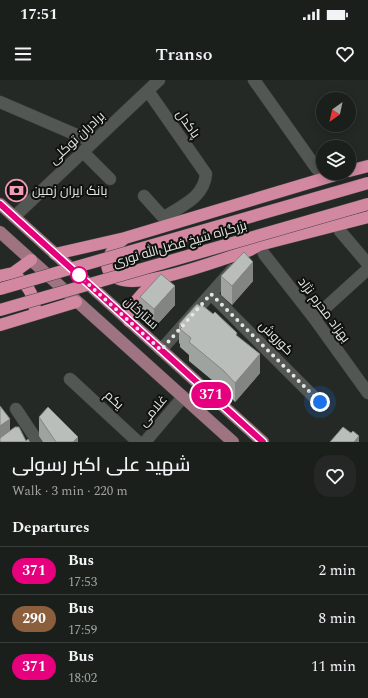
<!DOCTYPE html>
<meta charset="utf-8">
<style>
body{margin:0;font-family:Spectral,Cairo,serif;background:#242725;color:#f1f3f6;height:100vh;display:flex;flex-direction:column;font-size:15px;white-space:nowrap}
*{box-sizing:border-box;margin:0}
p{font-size:13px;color:#a0a2a3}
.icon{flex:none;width:22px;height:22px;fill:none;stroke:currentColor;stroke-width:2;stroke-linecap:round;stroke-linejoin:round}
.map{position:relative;height:362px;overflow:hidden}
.details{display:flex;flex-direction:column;background:#1b1f1c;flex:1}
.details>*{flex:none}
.badge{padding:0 8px;border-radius:13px;font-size:14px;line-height:26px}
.needle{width:26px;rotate:213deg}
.tools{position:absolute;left:316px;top:12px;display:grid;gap:8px}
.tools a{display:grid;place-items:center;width:40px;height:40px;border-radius:50%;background:#1b1f1c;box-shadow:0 2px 10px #0003,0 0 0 1px #393d3b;font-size:20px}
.you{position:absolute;width:20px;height:20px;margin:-10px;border:3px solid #fff;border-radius:50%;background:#1a73e8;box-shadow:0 0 0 6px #1a73e833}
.map>.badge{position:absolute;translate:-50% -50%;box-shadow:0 0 0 2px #fff}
h2{padding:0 12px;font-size:15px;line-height:36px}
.round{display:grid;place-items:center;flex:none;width:42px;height:42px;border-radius:16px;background:#242725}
.summary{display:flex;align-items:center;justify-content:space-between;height:68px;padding:0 12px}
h1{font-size:19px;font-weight:600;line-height:30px}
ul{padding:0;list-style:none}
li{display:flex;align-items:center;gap:12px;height:48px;padding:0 12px;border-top:1px solid #393d3b}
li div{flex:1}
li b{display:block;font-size:15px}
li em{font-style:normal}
li .badge{min-width:44px;font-weight:700;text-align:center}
.status{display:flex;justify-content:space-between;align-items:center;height:28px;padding:0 20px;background:#1b1f1c;direction:ltr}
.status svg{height:11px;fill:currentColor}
header{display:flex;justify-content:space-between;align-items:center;height:52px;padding:0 12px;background:#1b1f1c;font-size:18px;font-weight:600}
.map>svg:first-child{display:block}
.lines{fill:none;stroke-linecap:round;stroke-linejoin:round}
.minor-casing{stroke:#404441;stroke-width:13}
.major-casing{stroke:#404441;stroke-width:13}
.highway-casing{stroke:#404441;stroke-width:13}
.minor{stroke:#525753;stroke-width:12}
.major{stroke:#9f7482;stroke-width:12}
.highway{stroke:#d388a2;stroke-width:12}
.highway-bridge-casing{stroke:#404441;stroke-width:13;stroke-linecap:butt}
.highway-bridge{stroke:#d388a2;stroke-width:12}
.wall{fill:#9fa3a0}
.shaded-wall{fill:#828582}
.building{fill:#b9beba;stroke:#828582}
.line-casing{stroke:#fff;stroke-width:9}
.line{stroke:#e6007e;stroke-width:6}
.walk{stroke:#e3e6e4;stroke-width:4;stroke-dasharray:0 7.2}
.stop-dot{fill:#fff;stroke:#e6007e;stroke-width:2}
.labels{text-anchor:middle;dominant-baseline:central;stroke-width:4;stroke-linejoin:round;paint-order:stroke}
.street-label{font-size:13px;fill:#e3e6e4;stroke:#0f110f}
.poi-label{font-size:13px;fill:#e3e6e4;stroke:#0f110f;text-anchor:start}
</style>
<div class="status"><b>17:51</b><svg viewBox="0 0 49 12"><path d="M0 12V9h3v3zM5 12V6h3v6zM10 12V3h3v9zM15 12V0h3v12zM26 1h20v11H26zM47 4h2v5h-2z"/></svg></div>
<header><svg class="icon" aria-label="menu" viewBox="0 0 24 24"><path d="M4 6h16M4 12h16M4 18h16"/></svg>Transo<svg class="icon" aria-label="heart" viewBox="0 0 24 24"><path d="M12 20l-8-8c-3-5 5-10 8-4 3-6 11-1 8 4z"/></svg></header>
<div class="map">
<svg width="368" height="362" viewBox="0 0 368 362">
<rect width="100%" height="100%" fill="#242925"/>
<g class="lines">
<defs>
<path id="minor" d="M 254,0 L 317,89
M 0,22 L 93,62
M 83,72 L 110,99
M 144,116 L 162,136 L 166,136 C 183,125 204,117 206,94 L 148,11
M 14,137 L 159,0
M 340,151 L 368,184
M 264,174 L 314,238 L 368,313
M 211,214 L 320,323
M 314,238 L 368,189
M 161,270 L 232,190
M 70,299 L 138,362
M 16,329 L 38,362
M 145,362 L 183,317"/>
<path id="major" d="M 0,124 L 263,362
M 0,152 L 233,362"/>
<path id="highway" d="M 349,91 L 368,86
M 125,158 C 113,167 95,189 119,199 C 144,209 223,179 250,170 L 259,165 L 368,137
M 55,174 L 125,158 L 342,93
M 13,193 C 26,204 34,212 35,230
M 0,196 L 13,193 L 31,180
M 129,241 L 130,228 L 143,213 L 162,198
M 0,245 L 76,222"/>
</defs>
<!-- minor casing -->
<use href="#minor" class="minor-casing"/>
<!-- major casing -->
<use href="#major" class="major-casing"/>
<!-- highway casing -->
<use href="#highway" class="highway-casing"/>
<!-- minor -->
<use href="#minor" class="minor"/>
<!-- major -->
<use href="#major" class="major"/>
<!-- highway -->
<use href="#highway" class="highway"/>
<defs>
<path id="highway-bridge" d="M 0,209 L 368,103
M 0,230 L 368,124"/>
</defs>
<!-- highway-bridge casing -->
<use href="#highway-bridge" class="highway-bridge-casing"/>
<!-- highway-bridge -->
<use href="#highway-bridge" class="highway-bridge"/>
</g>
<!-- wall -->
<path class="wall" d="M 221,196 L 253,201 L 232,225 L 221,215 Z
M 140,217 L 175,225 L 154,248 L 140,236 Z
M 179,244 L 237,256 L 260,293 L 235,322 L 224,310 L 189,281 L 189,275 L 180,267 L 180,264 L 179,263 Z
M 39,337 L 78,362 L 43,362 L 39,356 Z"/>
<!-- shaded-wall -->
<path class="shaded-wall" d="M 253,182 L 253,201 L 232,225 L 232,206 Z
M 175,206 L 175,225 L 154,248 L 154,229 Z
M 260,274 L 260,293 L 235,322 L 235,303 Z
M 10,339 L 10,358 L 0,362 L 0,346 Z
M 359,356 L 359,362 L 354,362 Z
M 78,357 L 78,362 L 73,362 Z"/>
<!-- building -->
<path class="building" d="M 244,172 L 253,182 L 232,206 L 221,196 Z
M 161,194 L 175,206 L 154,229 L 140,217 Z
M 197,224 L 200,226 L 202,225 L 213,234 L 215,232 L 237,253 L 236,255 L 260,274 L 235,303 L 224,291 L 189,262 L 191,258 L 180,249 L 182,247 L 179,244 Z
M 0,326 L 10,339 L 0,346 Z
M 48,327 L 78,357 L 73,362 L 56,362 L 39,337 Z
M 15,347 L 19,347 L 26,361 L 28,359 L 30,362 L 0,362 L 0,358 Z
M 343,347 L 351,353 L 353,351 L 359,356 L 354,362 L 330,362 Z"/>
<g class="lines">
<defs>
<path id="line" d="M 0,124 L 263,362"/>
</defs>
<!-- line casing -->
<use href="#line" class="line-casing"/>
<!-- line -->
<use href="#line" class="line"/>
<!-- walk -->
<path class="walk" d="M 79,195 L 76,193 L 161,270 L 211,214 L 320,322"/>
</g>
<!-- icons -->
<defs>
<symbol id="bank-ring" viewBox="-11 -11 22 22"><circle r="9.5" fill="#0f110f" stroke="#ef9ab8" stroke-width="1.5"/><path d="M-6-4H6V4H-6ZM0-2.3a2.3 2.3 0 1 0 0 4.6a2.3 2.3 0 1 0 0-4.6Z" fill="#ef9ab8"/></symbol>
</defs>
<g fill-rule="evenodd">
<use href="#bank-ring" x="4" y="98" width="25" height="25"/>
</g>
<!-- markers -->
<circle class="stop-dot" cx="79" cy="195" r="8"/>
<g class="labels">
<!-- street labels -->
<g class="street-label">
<text transform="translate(188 44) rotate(55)">پاکدل</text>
<text transform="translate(77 58) rotate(-43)">برادران توکلی</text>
<text transform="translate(180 164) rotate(-16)">بزرگراه شیخ فضل‌الله نوری</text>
<text transform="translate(324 230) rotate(53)">بهزاد محرم نژاد</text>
<text transform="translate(141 233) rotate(42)">ستارخان</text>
<text transform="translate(276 258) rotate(45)">کوروش</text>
<text transform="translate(114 320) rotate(43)">یکم</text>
<text transform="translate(153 331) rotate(-50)">غلامی</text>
</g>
<!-- poi labels -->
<g class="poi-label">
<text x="32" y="111">بانک ایران زمین</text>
</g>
</g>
</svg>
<div class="tools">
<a><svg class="needle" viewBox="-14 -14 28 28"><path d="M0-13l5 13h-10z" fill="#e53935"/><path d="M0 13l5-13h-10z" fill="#a0a2a3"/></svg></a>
<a><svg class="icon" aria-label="layers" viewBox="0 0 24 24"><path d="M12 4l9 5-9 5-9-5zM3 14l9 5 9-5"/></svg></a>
</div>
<div class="you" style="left:320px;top:322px"></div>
<b class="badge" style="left:211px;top:315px;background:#e6007e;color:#fff">371</b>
</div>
<section class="details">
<div class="summary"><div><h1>شهید علی اکبر رسولی</h1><p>Walk · 3 min · 220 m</p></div><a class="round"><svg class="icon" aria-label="heart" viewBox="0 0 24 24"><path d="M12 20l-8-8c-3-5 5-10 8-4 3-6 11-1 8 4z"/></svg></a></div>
<h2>Departures</h2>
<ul>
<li><span class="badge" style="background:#e6007e;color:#fff">371</span><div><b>Bus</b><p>17:53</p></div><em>2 min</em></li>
<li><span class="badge" style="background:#8b5e3c;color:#fff">290</span><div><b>Bus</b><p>17:59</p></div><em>8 min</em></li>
<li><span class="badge" style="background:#e6007e;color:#fff">371</span><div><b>Bus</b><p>18:02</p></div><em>11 min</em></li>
</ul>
</section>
